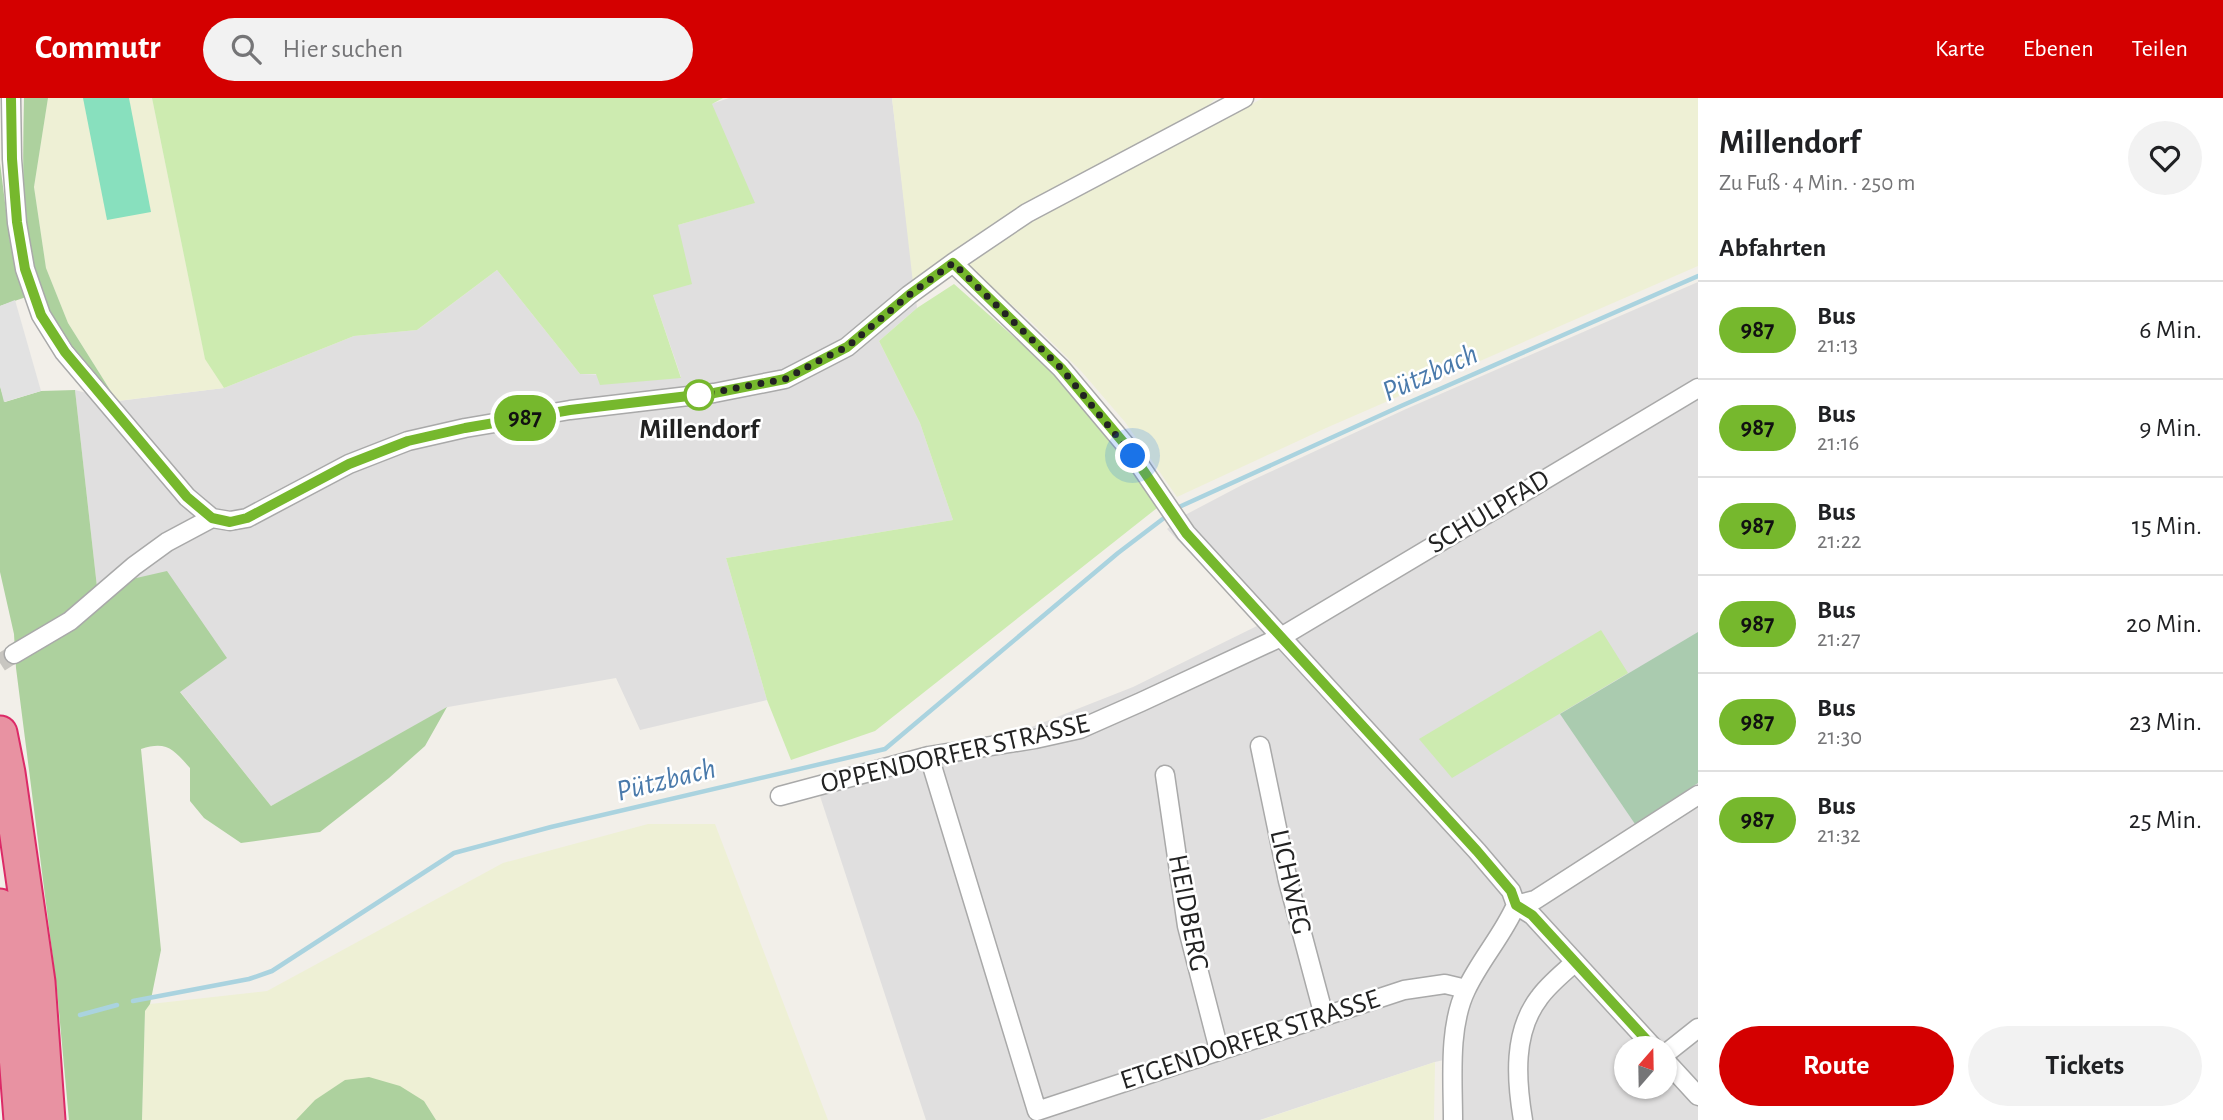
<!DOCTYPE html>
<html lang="de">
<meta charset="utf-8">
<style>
body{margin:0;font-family:"Alegreya Sans",sans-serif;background:#f2f2f2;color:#202124;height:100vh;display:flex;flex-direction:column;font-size:26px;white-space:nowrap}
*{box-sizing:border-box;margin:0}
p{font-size:23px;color:#757577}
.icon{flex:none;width:38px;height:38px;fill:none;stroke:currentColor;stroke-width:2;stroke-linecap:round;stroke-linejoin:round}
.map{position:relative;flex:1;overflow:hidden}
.drawer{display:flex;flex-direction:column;background:#fff;width:525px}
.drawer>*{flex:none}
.badge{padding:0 14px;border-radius:23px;font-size:24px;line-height:46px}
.needle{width:46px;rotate:20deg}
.tools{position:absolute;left:1614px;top:938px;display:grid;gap:14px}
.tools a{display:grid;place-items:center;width:63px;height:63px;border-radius:50%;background:#fff;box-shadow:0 2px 5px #0004;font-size:35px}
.you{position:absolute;width:35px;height:35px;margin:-18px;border:5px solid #fff;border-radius:50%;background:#1a73e8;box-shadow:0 0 0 10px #1a73e833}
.map>.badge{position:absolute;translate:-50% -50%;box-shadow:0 0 0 4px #fff}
h2{padding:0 21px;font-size:26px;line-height:63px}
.round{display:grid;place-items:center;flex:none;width:74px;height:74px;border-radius:37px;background:#f2f2f2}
.overview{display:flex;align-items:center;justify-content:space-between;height:119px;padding:0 21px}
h1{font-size:33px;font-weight:700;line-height:52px}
.cta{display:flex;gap:14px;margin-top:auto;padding:14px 21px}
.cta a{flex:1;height:80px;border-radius:42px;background:#d40000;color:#fff;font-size:28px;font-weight:700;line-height:80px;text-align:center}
.cta a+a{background:#f2f2f2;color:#202124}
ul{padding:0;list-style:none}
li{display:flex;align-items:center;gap:21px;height:98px;padding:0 21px;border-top:2px solid #e0e0e0}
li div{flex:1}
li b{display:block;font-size:26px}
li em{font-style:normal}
li .badge{min-width:77px;font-weight:700;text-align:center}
header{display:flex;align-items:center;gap:42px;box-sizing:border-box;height:98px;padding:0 35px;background:#d40000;color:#fff}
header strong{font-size:33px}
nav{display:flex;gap:38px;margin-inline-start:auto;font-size:24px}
.search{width:490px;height:63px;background:#f2f2f2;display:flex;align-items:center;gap:18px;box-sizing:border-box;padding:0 24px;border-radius:38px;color:#757577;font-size:26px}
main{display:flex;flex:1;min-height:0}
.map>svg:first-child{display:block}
.residential{fill:#e0dfdf;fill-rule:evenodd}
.farmland{fill:#eef0d5}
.grass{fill:#cdebb0}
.forest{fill:#add19e}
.cemetery{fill:#aacbaf}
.pitch{fill:#88e0be}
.parking{fill:#e2e2e2}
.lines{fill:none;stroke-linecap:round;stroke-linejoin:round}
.stream{stroke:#aad3df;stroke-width:4.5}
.minor-tunnel{stroke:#c8c6c1;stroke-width:18;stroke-dasharray:18 9;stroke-linecap:butt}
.minor-casing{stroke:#a9a9a9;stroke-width:21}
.motorway-casing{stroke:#dc2a67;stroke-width:37}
.minor{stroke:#fff;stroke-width:18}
.motorway{stroke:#e892a2;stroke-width:33}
.line-casing{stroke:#fff;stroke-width:16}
.line{stroke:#76b82d;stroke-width:10}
.walk{stroke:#222;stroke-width:7;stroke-dasharray:0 12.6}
.stop-dot{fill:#fff;stroke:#76b82d;stroke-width:3.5}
.labels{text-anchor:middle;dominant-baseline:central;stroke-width:5;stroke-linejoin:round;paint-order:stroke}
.stop-label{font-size:28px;font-weight:bold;fill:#222;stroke:#fff}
.street-label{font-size:28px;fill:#222;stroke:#fff}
.water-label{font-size:30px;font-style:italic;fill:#4a7aab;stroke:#fff}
</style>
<header>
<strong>Commutr</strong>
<div class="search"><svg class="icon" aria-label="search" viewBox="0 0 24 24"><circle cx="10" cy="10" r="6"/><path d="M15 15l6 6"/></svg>Hier suchen</div>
<nav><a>Karte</a><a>Ebenen</a><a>Teilen</a></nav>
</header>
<main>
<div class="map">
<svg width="1698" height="1022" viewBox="0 0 1698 1022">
<rect width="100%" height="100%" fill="#f2efe9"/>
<!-- residential -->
<path class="residential" d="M 729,0 L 892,0 L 917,210 L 879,243 L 920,325 L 953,422 L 726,460 L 767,602 L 640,632 L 616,580 L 448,609 L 271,708 L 97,489 L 75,292 L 118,303 L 224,290 L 354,238 L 417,232 L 497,172 L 580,276 L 681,279 L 653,197 L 678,127 L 754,105 L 711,6 Z
M 1698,184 L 1698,1022 L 1462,1022 L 1461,958 L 1435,964 L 1260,1022 L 926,1022 L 817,689 L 918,653 L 1029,630 L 1133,589 L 1259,527 L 1167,431 L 1185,417 L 1242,387 L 1406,311 ZM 1626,950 L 1664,950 L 1664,989 L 1626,989 Z"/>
<!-- farmland -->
<path class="farmland" d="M 48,0 L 152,0 L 205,260 L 224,290 L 117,303 L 68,225 L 46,170 L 34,89 Z
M 892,0 L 1216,0 L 1209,7 L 1026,109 L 913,185 Z
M 1263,0 L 1698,0 L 1698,168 L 1326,330 L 1177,399 L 1125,324 L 1081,273 L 1027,220 L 967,168 L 1027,126 Z
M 648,726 L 715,726 L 828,1022 L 436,1022 L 424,1003 L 296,1022 L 142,1022 L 145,913 L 150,906 L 267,893 L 503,765 Z
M 1435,964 L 1434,1022 L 1261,1022 Z"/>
<!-- grass -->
<path class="grass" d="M 152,0 L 723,0 L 712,6 L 755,105 L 678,127 L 692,186 L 653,197 L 681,280 L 600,287 L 596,276 L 580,276 L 497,172 L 417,232 L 354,238 L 224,290 L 205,261 Z
M 954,186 L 1057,277 L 1126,362 L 1157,410 L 875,633 L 791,662 L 767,602 L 726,460 L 953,422 L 920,325 L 879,243 L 917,210 Z
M 1601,532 L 1628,575 L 1452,680 L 1419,641 Z"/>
<!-- forest -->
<path class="forest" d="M 24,0 L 48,0 L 34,89 L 46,170 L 68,225 L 117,303 L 108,297 C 87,269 62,241 46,209 C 42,201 40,191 38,183 C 20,124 23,61 24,0 Z
M 0,65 L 10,144 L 29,198 L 0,208 Z
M 0,288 L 5,304 L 41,293 L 75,292 L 97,489 L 167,473 L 227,560 L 180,594 L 271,708 L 447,609 L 425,648 L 389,680 L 320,734 L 241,745 L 204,720 L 190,703 L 190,670 C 174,652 167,642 141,651 L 161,852 L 150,906 L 145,913 L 142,1022 L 69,1022 L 57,892 L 16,570 L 14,536 L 0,474 Z
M 369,979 L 400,988 L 424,1003 L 436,1022 L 296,1022 L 315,1002 L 345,982 Z"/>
<!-- cemetery -->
<path class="cemetery" d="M 1698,534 L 1698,685 L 1635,726 L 1560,616 Z"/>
<!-- pitch -->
<path class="pitch" d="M 83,0 L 129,0 L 151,114 L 107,122 Z"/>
<!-- parking -->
<path class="parking" d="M 15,202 L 41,293 L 4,304 L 0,288 L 0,208 Z"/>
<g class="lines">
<!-- stream -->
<path class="stream" d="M 1179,409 L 1401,308 L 1698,178
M 133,903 L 249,881 L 272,873 L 454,755 L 551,729 L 885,651 L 1118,455 L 1164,420
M 80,917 L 117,907"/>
<!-- minor-tunnel -->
<path class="minor-tunnel" d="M 0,565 L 14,556"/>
<defs>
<path id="minor" d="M 11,0 L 12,61 L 17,125 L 25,171 L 41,217 L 64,254 L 187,399 L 212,420 L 230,423 L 247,420 L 349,366 L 408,343 L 465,330 L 570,312 L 714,295 L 785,281 L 847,249 L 909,197 L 953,165 L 1027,115 L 1244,0
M 953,165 L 1061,270 L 1128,350 L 1186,435 L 1477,753 L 1511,793 L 1516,807 L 1532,817 L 1654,950
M 14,556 L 70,523 L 134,468 L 167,444 L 212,420
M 1260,648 L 1288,783 L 1324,918
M 929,658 L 1037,1013 L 1404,892 L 1445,886 L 1466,891
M 1165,677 L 1187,828 L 1219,952
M 780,698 L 929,658 L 1035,641 L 1080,631 L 1141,604 L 1281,539 L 1698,290
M 1516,807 L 1535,802 L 1698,697
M 1664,957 L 1698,930
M 1664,961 L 1698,998
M 1453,1022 C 1453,982 1448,929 1466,892 C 1480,862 1503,837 1516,807
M 1523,1022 C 1516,981 1513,934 1539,900 C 1548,887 1562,876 1574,865"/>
<path id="motorway" d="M 0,635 L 8,675 L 38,884 L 48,1022
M 0,808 L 16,957 L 21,1022"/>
</defs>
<!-- minor casing -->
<use href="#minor" class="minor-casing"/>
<!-- motorway casing -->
<use href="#motorway" class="motorway-casing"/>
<!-- minor -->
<use href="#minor" class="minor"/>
<!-- motorway -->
<use href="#motorway" class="motorway"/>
</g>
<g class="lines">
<defs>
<path id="line" d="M 11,0 L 12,61 L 17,124 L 25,171 L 41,217 L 65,254 L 187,399 L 212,420 L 230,424 L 247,420 L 349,366 L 408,343 L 465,330 L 570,312 L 714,295 L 785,281 L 847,249 L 909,197 L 953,165 L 1061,270 L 1128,350 L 1186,435 L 1477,753 L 1511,793 L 1516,807 L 1532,817 L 1654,950"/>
</defs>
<!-- line casing -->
<use href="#line" class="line-casing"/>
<!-- line -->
<use href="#line" class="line"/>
<!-- walk -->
<path class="walk" d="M 699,297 L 785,281 L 826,259 L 847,249 L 909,197 L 953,165 L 1061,270 L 1133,358"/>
</g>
<!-- markers -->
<circle class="stop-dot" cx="699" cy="297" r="14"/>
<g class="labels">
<!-- stop labels -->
<g class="stop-label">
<text x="699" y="332">Millendorf</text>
</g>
<!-- street labels -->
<g class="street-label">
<text transform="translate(1489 414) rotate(-31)">SCHULPFAD</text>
<text transform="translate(955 656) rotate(-13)">OPPENDORFER STRASSE</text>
<text transform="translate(1290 784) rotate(77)">LICHWEG</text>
<text transform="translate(1188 815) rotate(79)">HEIDBERG</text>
<text transform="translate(1250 942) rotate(-18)">ETGENDORFER STRASSE</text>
</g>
<!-- water labels -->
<g class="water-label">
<text transform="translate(1430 275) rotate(-24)">Pützbach</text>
<text transform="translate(666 682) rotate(-14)">Pützbach</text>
</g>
</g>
</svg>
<div class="tools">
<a><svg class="needle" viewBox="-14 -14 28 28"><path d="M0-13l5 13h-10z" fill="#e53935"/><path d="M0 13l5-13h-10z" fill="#757577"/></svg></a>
</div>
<div class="you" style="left:1133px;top:358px"></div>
<b class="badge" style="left:525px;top:320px;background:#76b82d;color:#111">987</b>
</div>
<section class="drawer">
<div class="overview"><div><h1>Millendorf</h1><p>Zu Fuß · 4 Min. · 250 m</p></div><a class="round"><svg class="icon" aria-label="heart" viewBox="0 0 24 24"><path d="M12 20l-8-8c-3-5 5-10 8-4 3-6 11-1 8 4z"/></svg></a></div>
<h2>Abfahrten</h2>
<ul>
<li><span class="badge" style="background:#76b82d;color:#111">987</span><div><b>Bus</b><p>21:13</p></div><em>6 Min.</em></li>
<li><span class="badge" style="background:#76b82d;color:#111">987</span><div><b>Bus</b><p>21:16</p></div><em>9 Min.</em></li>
<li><span class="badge" style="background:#76b82d;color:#111">987</span><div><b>Bus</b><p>21:22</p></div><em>15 Min.</em></li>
<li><span class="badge" style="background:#76b82d;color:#111">987</span><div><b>Bus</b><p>21:27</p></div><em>20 Min.</em></li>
<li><span class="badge" style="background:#76b82d;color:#111">987</span><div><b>Bus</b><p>21:30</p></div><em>23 Min.</em></li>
<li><span class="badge" style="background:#76b82d;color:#111">987</span><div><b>Bus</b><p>21:32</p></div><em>25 Min.</em></li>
</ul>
<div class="cta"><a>Route</a><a>Tickets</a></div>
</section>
</main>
